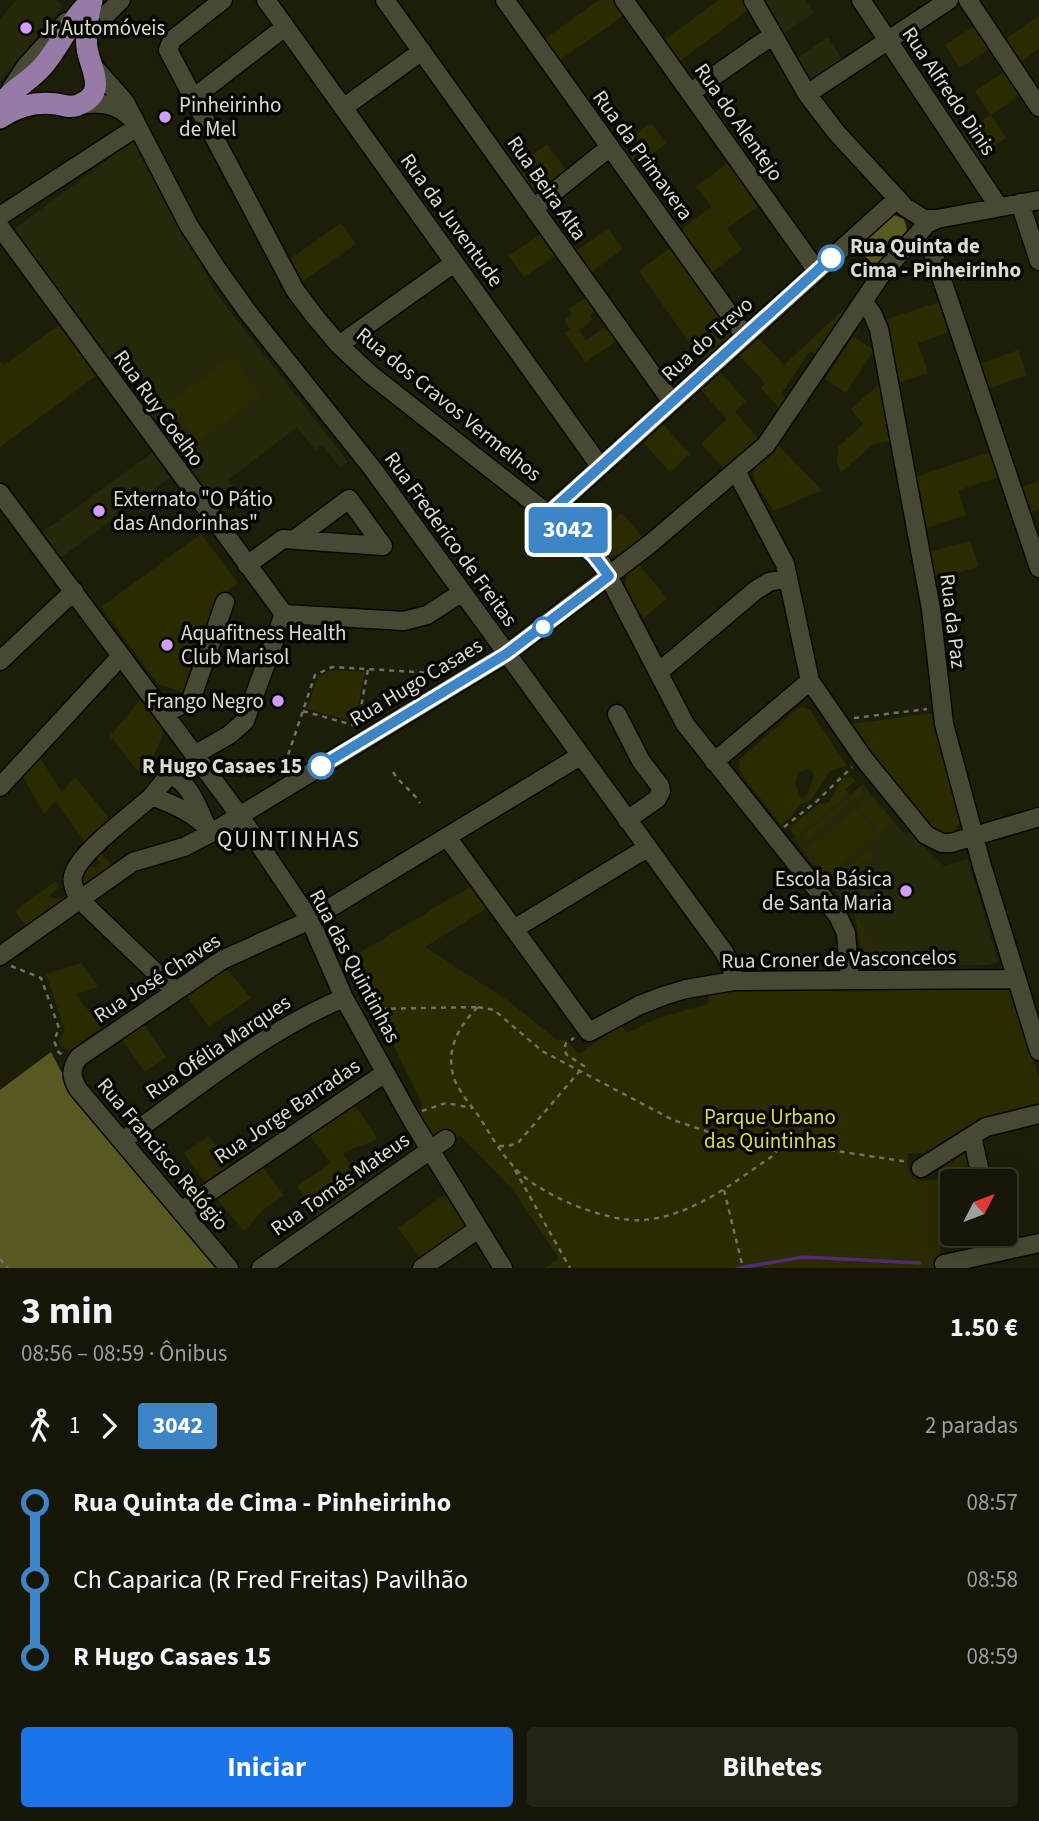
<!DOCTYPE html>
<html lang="pt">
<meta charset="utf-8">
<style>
body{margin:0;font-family:"Source Sans 3",sans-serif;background:#232316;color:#f1f3f6;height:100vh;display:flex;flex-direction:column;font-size:26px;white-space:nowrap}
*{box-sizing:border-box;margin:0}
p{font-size:23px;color:#9e9f9c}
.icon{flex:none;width:38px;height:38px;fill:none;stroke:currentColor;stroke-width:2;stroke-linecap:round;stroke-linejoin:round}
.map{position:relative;height:1268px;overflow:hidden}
.sheet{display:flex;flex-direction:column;background:#161608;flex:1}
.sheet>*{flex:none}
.badge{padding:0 14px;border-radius:5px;font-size:24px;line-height:46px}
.needle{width:46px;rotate:48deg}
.controls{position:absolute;left:940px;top:1169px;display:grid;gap:14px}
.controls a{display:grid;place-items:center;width:77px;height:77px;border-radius:7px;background:#161608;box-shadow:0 7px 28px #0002,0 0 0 2px #353529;font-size:35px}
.map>.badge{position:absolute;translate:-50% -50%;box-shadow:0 0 0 4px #fff}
.legs{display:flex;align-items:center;gap:10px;height:77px;padding:0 21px;font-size:23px}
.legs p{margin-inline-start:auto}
.overview{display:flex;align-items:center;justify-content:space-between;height:119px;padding:0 21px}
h1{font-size:38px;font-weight:700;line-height:52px}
.primary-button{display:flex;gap:14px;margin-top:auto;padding:14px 21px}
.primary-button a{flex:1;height:80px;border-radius:7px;background:#1a73e8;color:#fff;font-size:28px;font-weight:700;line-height:80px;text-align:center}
.primary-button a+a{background:#232316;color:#f1f3f6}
ul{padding:0 21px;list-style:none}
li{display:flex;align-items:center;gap:24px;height:77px;font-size:26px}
li i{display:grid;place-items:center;width:10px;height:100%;margin:0 9px;background:currentColor}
li i::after{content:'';width:18px;height:18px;margin:-9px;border:5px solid;border-radius:50%;background:#161608}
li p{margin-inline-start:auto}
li:first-child i{background:linear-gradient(#0000 50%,currentColor 0)}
li:last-child i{background:linear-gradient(currentColor 50%,#0000 0)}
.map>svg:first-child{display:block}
.built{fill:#27270c}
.green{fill:#2b2b00;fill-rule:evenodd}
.forest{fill:#585821}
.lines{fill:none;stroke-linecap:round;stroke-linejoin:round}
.stream{stroke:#552a75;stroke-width:3.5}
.minor-casing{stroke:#080800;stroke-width:21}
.major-casing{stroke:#080800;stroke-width:24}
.path{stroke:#707160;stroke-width:2.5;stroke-dasharray:5 5;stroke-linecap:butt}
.minor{stroke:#484934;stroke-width:18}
.major{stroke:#967ba7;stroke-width:21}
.line-1-casing{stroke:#fff;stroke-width:16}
.line-1{stroke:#3d85c6;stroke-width:10}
.poi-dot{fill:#d19dfe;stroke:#070702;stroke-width:2.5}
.stop-1-dot{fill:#fff;stroke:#3d85c6;stroke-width:3.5}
.labels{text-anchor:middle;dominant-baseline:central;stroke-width:7;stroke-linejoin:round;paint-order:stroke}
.poi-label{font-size:21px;fill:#dbdbcf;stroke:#070702;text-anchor:start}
.street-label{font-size:21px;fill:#dbdbcf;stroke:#070702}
.stop-label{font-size:21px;font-weight:bold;fill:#dbdbcf;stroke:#070702;text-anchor:start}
.park-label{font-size:21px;fill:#dbdb52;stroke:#070702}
.neighbourhood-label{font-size:23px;letter-spacing:2px;fill:#dbdbcf;stroke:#070702}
</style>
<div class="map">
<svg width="1039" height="1268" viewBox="0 0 1039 1268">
<rect width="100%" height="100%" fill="#1d1e0a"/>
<!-- built -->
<path class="built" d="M 16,0 L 56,0 L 63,6 L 0,82 L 0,20 Z
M 762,0 L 805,0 L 814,13 L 781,35 Z
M 828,37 L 843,61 L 810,80 L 796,59 Z
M 129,140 L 140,144 L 216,293 L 348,462 L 340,468 L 322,445 L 315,450 L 297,427 L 228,480 L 232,486 L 211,502 L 13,230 L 107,160 Z
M 153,452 L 171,477 L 59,559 L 40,534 Z
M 863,784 L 905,835 L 909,832 L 944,866 L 968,859 L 998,962 L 988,965 L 864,966 L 855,916 L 793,839 Z"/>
<!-- green -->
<path class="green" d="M 599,0 L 613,0 L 624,15 L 557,62 L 542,41 Z
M 719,0 L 744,0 L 750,9 L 677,63 L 661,42 Z
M 1039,16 L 1039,49 L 1019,63 L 1004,40 Z
M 976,25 L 991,48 L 960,68 L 945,45 Z
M 1006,71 L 1022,94 L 991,115 L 1006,138 L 975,158 L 960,135 L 990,115 L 975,91 Z
M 651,123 L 666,144 L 633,167 L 618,146 Z
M 547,144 L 568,173 L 539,193 L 536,193 L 514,167 Z
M 730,162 L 760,205 L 727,228 L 742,250 L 709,274 L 679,231 L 711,207 L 696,186 Z
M 341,223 L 356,244 L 300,283 L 286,262 Z
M 608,228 L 623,249 L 590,273 L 575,252 Z
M 542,233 L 558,254 L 524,277 L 509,256 Z
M 671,247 L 732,333 L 728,340 L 703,362 L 639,271 Z
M 860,294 L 818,356 L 810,351 L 781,394 L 788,400 L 781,410 L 761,388 L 765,383 L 737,353 L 756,335 L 784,365 Z
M 588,296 L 598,310 L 590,315 L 593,320 L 579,330 L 586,341 L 603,328 L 606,331 L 610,328 L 619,339 L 585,362 L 565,333 L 570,329 L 564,320 L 572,314 L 569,309 Z
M 939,302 L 949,332 L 918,343 L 928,373 L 895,384 L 885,320 Z
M 59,325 L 96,376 L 0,447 L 0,361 L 4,365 Z
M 853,336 L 874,350 L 846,393 L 825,379 Z
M 1018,350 L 1027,375 L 988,389 L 980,364 Z
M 231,357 L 260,396 L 198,442 L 169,403 Z
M 718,370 L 746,401 L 735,412 L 759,439 L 724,469 L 701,444 L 727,419 L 699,388 Z
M 881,384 L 892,441 L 874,444 L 841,472 L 837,463 L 838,447 L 863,424 L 851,409 L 877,386 Z
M 661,422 L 690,454 L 670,472 L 641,440 Z
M 778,445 L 822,490 L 774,511 L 755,483 L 753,472 L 759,464 Z
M 990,452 L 999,477 L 958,490 L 966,515 L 924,529 L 915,477 Z
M 1039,481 L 1039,509 L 1030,512 L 1021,487 Z
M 622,513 L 643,538 L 623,553 L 610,557 L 590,541 Z
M 201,534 L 238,583 L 223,594 L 188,694 L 158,684 L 101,607 Z
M 970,541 L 979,566 L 933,581 L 928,552 Z
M 639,565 L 667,598 L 643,619 L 625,585 L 628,573 Z
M 332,670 L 365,672 L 355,722 L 307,709 L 318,677 Z
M 142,698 L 160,722 L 164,732 L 144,779 L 110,736 Z
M 803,707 L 810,710 L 847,766 L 830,771 L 810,801 L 799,805 L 793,815 L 781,825 L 740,772 L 739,760 L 797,709 ZM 810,769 L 814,775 L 807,795 L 801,798 L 795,784 L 798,772 Z
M 933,713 L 961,820 C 956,835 943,837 931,827 L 870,752 L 850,724 Z
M 38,755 L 62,792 L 75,777 L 113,823 L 87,845 L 55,801 L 44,814 L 21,773 Z
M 851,776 L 855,781 L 846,789 L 850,794 L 796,837 L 789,828 L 818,805 L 829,802 L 841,779 Z
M 861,788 L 865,792 L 807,839 L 803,835 Z
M 871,797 L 892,823 L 880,832 L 859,806 Z
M 856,809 L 877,835 L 827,875 L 806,849 Z
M 874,846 L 872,857 L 845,874 L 849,893 L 859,900 L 861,911 L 833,878 Z
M 99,852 L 113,865 L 78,888 L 78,875 L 87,865 L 96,868 L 100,864 L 96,855 Z
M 54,882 L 56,882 L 58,887 L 49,897 L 59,899 L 65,896 L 68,899 L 27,928 L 15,911 Z
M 471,886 L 487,908 L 425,947 L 507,1000 L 557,1040 L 566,1040 L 579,1054 L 621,1025 L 627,1033 L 655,1019 L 708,1004 L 709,994 L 745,990 L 1004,988 L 1011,990 L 1015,996 L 1039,1078 L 1039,1105 L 927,1153 L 908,1153 C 906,1181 914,1181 938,1180 L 938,1167 L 965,1149 L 968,1151 L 975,1181 L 952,1181 L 952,1192 L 939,1195 L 941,1268 L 545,1268 L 559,1258 L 512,1189 L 460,1135 L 455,1138 L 446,1129 L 436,1135 L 430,1135 L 418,1118 L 422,1104 L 351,958 Z
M 855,916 C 868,928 870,949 868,966 L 864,966 Z
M 81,963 L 98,987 L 76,994 L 101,1028 L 81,1042 L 81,1047 L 70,1052 L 60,1045 L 59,1040 L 65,1030 L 46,974 Z
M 226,968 L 251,998 L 209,1027 L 185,993 Z
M 143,1023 L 166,1057 L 145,1072 L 121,1038 Z
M 352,1100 L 377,1138 C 366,1146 354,1146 343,1154 L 365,1185 L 319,1218 L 297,1186 L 330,1163 L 307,1132 Z
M 209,1136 L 231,1167 L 206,1185 L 184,1153 Z
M 261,1164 L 284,1195 L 262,1211 L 244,1231 L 215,1197 Z
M 447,1193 L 464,1222 L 464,1230 L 421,1260 L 398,1228 Z"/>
<!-- forest -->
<path class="forest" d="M 894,215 L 904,219 L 907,230 L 877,269 L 856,246 Z
M 51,1052 L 78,1104 L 216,1268 L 0,1268 L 0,1090 Z"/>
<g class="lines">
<!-- stream -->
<path class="stream" d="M 738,1268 L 804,1257 L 920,1263"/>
<defs>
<path id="minor" d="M 223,0 L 172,40 L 168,50 L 295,290 L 316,318 L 339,345 L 370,374 L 562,525 L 602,564 L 685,724 L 838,916 L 846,933 L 850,980
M 266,0 L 600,466
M 385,0 L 672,402
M 505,0 L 745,336
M 624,0 L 817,271
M 753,0 L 807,94 L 836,132 L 905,207 L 924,219 L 937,219
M 861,0 L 999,207
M 968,0 L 1039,107
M 107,14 L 121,0
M 94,67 L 125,102 L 188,224 L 217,269 L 247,311 L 372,468 L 724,952 L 731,966 L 734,981
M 11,89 L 26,66 L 66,22
M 690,93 L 773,35
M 807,94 L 949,0
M 192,99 L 285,27
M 79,105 C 101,102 116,103 132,119
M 343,108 L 422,51
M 1020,203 L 1039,261
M 534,208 L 610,147
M 0,216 L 137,127
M 0,227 L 284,614
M 933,253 L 1039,568
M 864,303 L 872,313 L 879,329 L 931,609 L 944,724 L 982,866 L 1039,1051
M 339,345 L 454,263
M 736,471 L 785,564 L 810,681 L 864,759 L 926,835 L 942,843 L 951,843 L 1039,817
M 0,493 L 240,816 L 310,920 L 344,998 L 410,1117 L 503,1268
M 548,514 L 897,199
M 247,565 L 283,539 L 383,546 L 349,499 L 295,539
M 284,614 L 404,621 L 427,615 L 461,593
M 0,661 L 74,591
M 660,671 L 756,590 L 769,582 L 788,578
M 164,714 L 191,700 L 225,602
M 617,714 L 641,761 L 660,786 L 661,791 L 657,799 L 627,820
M 194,755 L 229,735 L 245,721 L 284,614
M 714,762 L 810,681
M 0,787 L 121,656
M 152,796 L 169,775 C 189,780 198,808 206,825
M 447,837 L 589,1032 L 640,1005 L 663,996 L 686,989 L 734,981 L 1015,979
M 514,929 L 647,848
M 0,956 L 133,862 L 184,847 L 211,833 L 506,654 L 650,544 L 766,445 L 883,272 L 927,224 L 937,219 L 1039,200
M 174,990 L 79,899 C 75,891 70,881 74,873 C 82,850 133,814 152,796 C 172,804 199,815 211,833
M 972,1136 L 982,1181
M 122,1141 C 191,1092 266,1030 344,998
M 921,1168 L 986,1127 L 1039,1114
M 181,1211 L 385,1073
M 995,1234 L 999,1252
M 944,1264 L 1039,1243
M 229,1268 L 78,1089 C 71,1077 70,1069 79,1057 L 222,960 L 310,920 L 580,756
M 261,1268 L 446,1139
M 422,1268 L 478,1229"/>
<path id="major" d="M 0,106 C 11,89 31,81 44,65 C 60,46 71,19 89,3
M 0,118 C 17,106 36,101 57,104 C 65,106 71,108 78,105 C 109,93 90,69 87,48 C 85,32 88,16 92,0"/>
</defs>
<!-- minor casing -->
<use href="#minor" class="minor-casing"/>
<!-- major casing -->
<use href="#major" class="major-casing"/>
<!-- path -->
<path class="path" d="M 303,711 L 360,727
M 854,718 L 927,709
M 358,724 L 368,669
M 285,764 L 315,675 L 332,667 L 433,673
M 393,772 C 401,785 412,790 420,803
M 784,827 L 817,801 L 852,767
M 11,966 L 41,978 L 59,1028 L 54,1041 L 59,1053 L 65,1054
M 478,1007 L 494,1010 L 542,1051 L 673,1120 L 718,1135 L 776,1143 L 779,1146 L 774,1155 C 734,1182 693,1216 643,1220 C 606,1223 537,1194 513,1166 C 500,1152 490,1134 480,1118 C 472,1107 462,1095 456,1083 C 443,1054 458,1026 478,1007 Z
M 371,1009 L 478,1007
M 422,1111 L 446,1103 L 472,1108
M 499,1146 L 508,1146 L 518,1143 L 584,1066 L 567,1055 L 564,1050 L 566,1043 L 574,1038
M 780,1146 L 816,1148 L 909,1162
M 515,1170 L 570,1268
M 724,1190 L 743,1268
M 0,1259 L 8,1268"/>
<!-- minor -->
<use href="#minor" class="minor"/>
<!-- major -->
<use href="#major" class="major"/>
</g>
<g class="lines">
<defs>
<path id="line-1" d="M 321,766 L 506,654 L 609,576 L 593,555 L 548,514 L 831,258"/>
</defs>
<!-- line-1 casing -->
<use href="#line-1" class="line-1-casing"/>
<!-- line-1 -->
<use href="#line-1" class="line-1"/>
</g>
<!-- markers -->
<g class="poi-dot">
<circle cx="26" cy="28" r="7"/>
<circle cx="165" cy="117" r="7"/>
<circle cx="99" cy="511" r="7"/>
<circle cx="167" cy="645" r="7"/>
<circle cx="278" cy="701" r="7"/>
<circle cx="906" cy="891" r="7"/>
</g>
<g class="stop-1-dot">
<circle cx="831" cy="258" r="12"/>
<circle cx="543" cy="627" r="9"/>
<circle cx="321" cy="766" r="12"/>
</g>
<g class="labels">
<!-- poi labels -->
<g class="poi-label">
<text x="40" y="28">Jr Automóveis</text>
<text x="179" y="105">Pinheirinho<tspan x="179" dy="24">de Mel</tspan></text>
<text x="113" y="499">Externato "O Pátio<tspan x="113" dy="24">das Andorinhas"</tspan></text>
<text x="181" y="633">Aquafitness Health<tspan x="181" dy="24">Club Marisol</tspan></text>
<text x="264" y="701" text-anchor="end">Frango Negro</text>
<text x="892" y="879" text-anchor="end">Escola Básica<tspan x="892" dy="24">de Santa Maria</tspan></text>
</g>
<!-- street labels -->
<g class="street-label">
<text transform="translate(949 91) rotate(56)">Rua Alfredo Dinis</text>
<text transform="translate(739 122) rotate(55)">Rua do Alentejo</text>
<text transform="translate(643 155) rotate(54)">Rua da Primavera</text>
<text transform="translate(547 188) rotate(55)">Rua Beira Alta</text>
<text transform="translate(452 220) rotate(54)">Rua da Juventude</text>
<text transform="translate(707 339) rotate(-42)">Rua do Trevo</text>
<text transform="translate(449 404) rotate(39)">Rua dos Cravos Vermelhos</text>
<text transform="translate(159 408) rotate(54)">Rua Ruy Coelho</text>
<text transform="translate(451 539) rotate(54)">Rua Frederico de Freitas</text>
<text transform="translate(953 621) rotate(83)">Rua da Paz</text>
<text transform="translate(416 682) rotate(-31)">Rua Hugo Casaes</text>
<text transform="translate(839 959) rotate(-1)">Rua Croner de Vasconcelos</text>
<text transform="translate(355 966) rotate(62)">Rua das Quintinhas</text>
<text transform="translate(157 978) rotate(-33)">Rua José Chaves</text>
<text transform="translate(218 1047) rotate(-34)">Rua Ofélia Marques</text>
<text transform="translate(287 1111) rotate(-34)">Rua Jorge Barradas</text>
<text transform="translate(163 1154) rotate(50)">Rua Francisco Relógio</text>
<text transform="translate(340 1184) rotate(-35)">Rua Tomás Mateus</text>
</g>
<!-- stop labels -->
<g class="stop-label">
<text x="850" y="246">Rua Quinta de<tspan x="850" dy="24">Cima - Pinheirinho</tspan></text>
<text x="302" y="766" text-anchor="end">R Hugo Casaes 15</text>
</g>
<!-- park labels -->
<g class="park-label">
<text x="770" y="1117">Parque Urbano<tspan x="770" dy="24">das Quintinhas</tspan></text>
</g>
<!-- neighbourhood labels -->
<g class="neighbourhood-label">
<text x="289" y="839">QUINTINHAS</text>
</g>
</g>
</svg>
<div class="controls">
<a><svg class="needle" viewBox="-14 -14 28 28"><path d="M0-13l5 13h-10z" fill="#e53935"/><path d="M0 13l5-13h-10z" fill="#9e9f9c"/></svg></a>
</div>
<b class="badge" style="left:568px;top:530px;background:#3d85c6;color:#fff">3042</b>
</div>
<section class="sheet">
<div class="overview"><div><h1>3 min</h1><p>08:56 – 08:59 · Ônibus</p></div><b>1.50 €</b></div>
<div class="legs"><svg class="icon" aria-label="walk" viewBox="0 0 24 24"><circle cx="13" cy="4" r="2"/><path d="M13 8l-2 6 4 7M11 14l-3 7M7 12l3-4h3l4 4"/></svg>1<svg class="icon" aria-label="forward" viewBox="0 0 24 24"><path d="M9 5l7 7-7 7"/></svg><b class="badge" style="background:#3d85c6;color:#fff">3042</b><p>2 paradas</p></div>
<ul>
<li><i style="color:#3d85c6"></i><b>Rua Quinta de Cima - Pinheirinho</b><p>08:57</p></li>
<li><i style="color:#3d85c6"></i><span>Ch Caparica (R Fred Freitas) Pavilhão</span><p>08:58</p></li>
<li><i style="color:#3d85c6"></i><b>R Hugo Casaes 15</b><p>08:59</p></li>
</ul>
<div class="primary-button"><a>Iniciar</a><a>Bilhetes</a></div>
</section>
